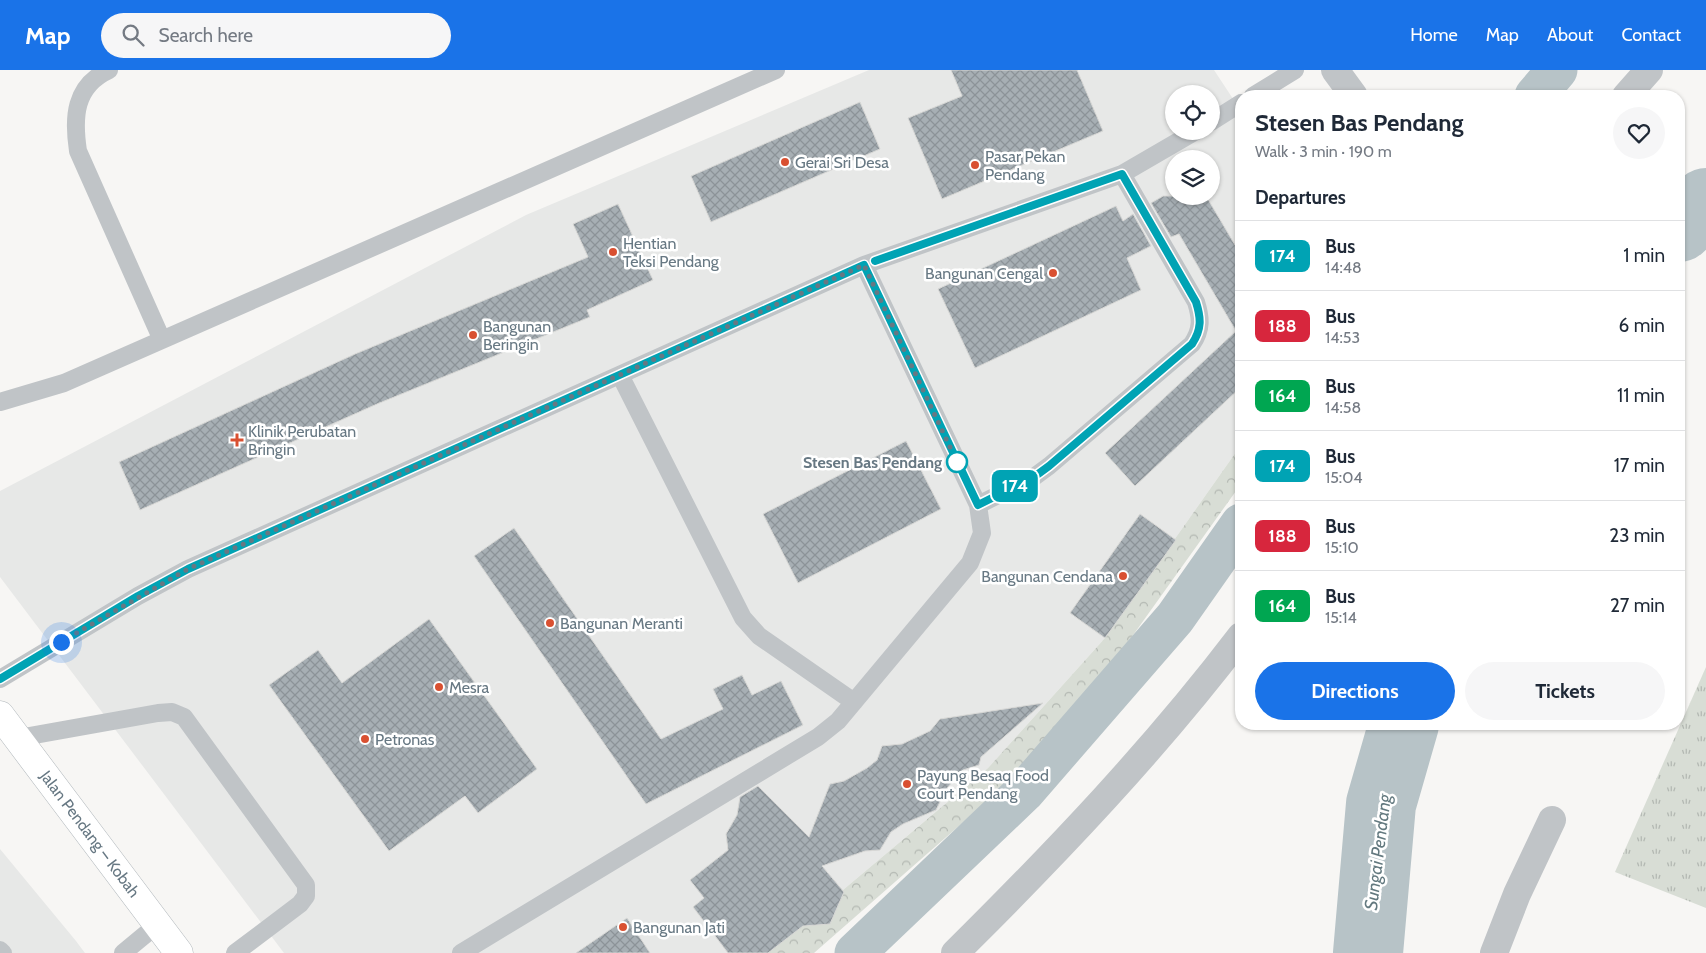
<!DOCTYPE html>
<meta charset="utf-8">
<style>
body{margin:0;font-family:Cabin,sans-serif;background:#f6f6f7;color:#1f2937;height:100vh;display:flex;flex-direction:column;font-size:19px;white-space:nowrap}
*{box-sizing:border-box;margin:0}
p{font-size:16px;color:#747a83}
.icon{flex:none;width:28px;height:28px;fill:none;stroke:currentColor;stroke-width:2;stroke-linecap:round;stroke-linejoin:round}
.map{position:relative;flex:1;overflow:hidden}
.side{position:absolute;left:1235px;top:20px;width:450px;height:640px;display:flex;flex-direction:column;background:#fff;border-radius:20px;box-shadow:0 1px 4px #0004}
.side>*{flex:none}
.badge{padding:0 10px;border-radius:8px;font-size:18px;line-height:32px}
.controls{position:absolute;left:1165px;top:15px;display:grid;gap:10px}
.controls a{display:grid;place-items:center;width:55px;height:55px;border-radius:50%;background:#fff;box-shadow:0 1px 4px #0004;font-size:25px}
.you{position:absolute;width:25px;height:25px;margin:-12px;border:4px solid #fff;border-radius:50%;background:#1a73e8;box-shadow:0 0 0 8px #1a73e833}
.map>.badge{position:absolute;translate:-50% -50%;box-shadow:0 0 0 2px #fff}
h2{padding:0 20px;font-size:19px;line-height:45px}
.round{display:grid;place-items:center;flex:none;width:52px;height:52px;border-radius:26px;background:#f6f6f7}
.summary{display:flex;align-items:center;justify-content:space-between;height:85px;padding:0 20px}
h1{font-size:24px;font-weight:700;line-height:38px}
.button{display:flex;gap:10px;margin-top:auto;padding:10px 20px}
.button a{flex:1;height:58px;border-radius:30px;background:#1a73e8;color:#fff;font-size:20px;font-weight:700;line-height:58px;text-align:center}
.button a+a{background:#f6f6f7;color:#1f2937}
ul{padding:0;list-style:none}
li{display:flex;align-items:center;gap:15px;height:70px;padding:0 20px;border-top:1px solid #e0e1e3}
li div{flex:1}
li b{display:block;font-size:19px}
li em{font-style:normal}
li .badge{min-width:55px;font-weight:700;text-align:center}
header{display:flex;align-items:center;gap:30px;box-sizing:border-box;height:70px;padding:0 25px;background:#1a73e8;color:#fff}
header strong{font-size:24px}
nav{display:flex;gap:28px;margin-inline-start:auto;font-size:18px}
.search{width:350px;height:45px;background:#f6f6f7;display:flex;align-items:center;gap:12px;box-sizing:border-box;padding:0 18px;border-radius:28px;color:#747a83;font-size:19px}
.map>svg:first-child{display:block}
.built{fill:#e7e8e7;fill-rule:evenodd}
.grass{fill:url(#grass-tufts)}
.park{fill:url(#park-crowns)}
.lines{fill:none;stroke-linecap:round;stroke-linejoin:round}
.canal{stroke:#b7c3c7;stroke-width:41}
.river{stroke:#b7c3c7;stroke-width:70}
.building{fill:url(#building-cross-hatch);stroke:#d8d8d6}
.secondary-casing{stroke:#b2b8bc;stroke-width:29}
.lane{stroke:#c0c4c7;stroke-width:18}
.street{stroke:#c0c4c7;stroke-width:28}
.secondary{stroke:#fff;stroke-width:28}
.line-casing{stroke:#fff;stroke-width:11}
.line{stroke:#00a3b4;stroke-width:8}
.walk{stroke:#677883;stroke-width:5;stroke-dasharray:0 9}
.poi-dot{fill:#d95031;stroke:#fff;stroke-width:2}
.stop-dot{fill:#fff;stroke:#00a3b4;stroke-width:2.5}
.labels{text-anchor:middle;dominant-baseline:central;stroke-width:5;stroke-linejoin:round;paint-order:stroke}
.poi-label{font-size:16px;fill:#677883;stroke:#fff;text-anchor:start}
.stop-label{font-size:16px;font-weight:bold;fill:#677883;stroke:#fff;text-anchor:end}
.street-label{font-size:16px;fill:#677883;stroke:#fff}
.water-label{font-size:18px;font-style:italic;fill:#63797f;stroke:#fff}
</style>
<header>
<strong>Map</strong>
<div class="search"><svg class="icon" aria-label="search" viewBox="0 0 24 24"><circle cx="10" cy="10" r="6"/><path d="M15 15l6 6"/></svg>Search here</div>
<nav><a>Home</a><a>Map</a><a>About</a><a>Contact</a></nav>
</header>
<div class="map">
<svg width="1706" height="883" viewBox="0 0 1706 883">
<defs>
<pattern id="grass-tufts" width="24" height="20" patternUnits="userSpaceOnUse" patternTransform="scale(1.25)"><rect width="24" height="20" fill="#d8ddd5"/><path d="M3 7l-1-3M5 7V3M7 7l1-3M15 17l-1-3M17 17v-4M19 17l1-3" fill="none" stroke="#b3b8b2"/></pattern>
<pattern id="park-crowns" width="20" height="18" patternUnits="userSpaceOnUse" patternTransform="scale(1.25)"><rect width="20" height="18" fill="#d8ddd5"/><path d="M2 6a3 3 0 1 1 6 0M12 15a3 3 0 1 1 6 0" fill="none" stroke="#b3b8b2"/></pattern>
<pattern id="building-cross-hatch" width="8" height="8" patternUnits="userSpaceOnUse" patternTransform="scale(1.25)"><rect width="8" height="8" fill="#a7afb4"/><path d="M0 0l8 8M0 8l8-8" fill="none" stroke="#8c9398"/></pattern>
</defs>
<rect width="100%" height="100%" fill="#f7f6f4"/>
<!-- built -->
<path class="built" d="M 869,0 L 1214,0 L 1241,41 L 1241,375 L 1105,568 L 988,698 L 768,883 L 284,883 L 0,507 L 0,421 L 526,145 ZM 1174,24 L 1211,24 L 1211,61 L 1174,61 ZM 1174,89 L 1211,89 L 1211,126 L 1174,126 Z
M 0,779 L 76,871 L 85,883 L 0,883 Z"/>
<!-- grass -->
<path class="grass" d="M 1706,597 L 1706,838 L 1615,802 Z"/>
<!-- park -->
<path class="park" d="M 1241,375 L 1241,414 L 1121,582 L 1001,719 L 814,883 L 768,883 L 988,698 L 1105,568 Z"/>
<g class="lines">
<!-- canal -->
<path class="canal" d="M 1535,26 L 1557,0
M 855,883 L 1024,722 L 1175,548 L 1241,454"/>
<!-- river -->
<path class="river" d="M 1679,157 L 1706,133
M 1368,883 L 1381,734 L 1404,654"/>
</g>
<!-- building -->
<path class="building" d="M 951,0 L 1077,0 L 1103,61 L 942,129 L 908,48 L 962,26 Z
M 860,32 L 880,79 L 711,152 L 691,106 Z
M 1163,126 L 1206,126 L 1241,185 L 1241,317 L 1135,416 L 1105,383 L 1236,261 L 1179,164 L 1171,167 L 1151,133 Z
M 618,134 L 653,210 L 587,240 L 590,247 L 377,334 L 140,440 L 119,392 L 355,284 L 588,187 L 573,154 Z
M 1116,136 L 1123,151 L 1133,144 L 1151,176 L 1127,188 L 1141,220 L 975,298 L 938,219 Z
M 906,371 L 941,439 L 798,513 L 763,444 Z
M 1140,444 L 1176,470 L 1105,568 L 1070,543 Z
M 514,458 L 661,669 L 723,639 L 713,619 L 742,605 L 752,625 L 781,611 L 803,655 L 646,734 L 474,486 Z
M 429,549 L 537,699 L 478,743 L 465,726 L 389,781 L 269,615 L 318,580 L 342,613 Z
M 1043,633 L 981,687 L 979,695 L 963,700 L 947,718 L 936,740 L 903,754 L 891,762 L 880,780 L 865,781 L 822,796 L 844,822 L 830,854 L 803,856 L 768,883 L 728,883 L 693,837 L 704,828 L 690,810 L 728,780 L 726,764 L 737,745 L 740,727 L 758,716 L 809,767 L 830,714 L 844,711 L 867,698 L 877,690 L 882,676 L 902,674 L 930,661 L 940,649 Z
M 627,848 L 650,883 L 576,883 Z"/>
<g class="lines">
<defs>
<path id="secondary" d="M 0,645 L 179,883"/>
</defs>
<!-- secondary casing -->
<use href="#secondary" class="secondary-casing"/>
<!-- lane -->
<path class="lane" d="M 109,0 C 74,16 73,48 78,81 L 162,270
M 1253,26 L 1295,0
M 1211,52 L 1241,33
M 620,305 L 743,548 L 759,566 L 854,632
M 0,332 L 64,313 L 776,0
M 978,435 L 1034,407 L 1049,396 L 1192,274 C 1202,259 1201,248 1196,232 L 1122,104
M 0,609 L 138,526 L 188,499 L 864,195 L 1122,104 L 1196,61
M 18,668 L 158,643 L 172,642 L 184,647 L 306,815 L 306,826 L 300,834 L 235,883
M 0,880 L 3,883
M 123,883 L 158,854
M 461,883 L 818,667 L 838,651 L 970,493 L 982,463 L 978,435 L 864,195"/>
<!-- street -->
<path class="street" d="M 1335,0 L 1354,26
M 1626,26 L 1649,0
M 955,883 C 1056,783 1155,679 1241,566
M 1494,883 L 1517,824 L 1552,750"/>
<!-- secondary -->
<use href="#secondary" class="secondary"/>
</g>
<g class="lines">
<defs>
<path id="line" d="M 0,609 L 138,526 L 188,499 L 864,195 L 978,435 L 1034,407 L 1049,396 L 1192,274 C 1202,259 1201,248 1196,232 L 1122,104 L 875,191"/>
</defs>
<!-- line casing -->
<use href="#line" class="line-casing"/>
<!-- line -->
<use href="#line" class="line"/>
<!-- walk -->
<path class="walk" d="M 61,572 L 188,499 L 864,195 L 957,392"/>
</g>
<!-- markers -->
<g class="poi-dot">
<circle cx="785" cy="92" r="5"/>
<circle cx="975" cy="95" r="5"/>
<circle cx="613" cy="182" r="5"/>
<circle cx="1053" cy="203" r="5"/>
<circle cx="473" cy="265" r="5"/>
<path d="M234.5 362.5h5v5h5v5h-5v5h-5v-5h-5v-5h5z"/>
<circle cx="1123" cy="506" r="5"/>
<circle cx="550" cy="553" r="5"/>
<circle cx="439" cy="617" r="5"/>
<circle cx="365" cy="669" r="5"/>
<circle cx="907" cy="714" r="5"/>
<circle cx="623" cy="857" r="5"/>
</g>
<circle class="stop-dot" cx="957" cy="392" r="10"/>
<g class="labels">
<!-- poi labels -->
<g class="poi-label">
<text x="985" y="86">Pasar Pekan<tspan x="985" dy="18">Pendang</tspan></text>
<text x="795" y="92">Gerai Sri Desa</text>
<text x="623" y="173">Hentian<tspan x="623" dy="18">Teksi Pendang</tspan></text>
<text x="1043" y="203" text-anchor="end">Bangunan Cengal</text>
<text x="483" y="256">Bangunan<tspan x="483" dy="18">Beringin</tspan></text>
<text x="248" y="361">Klinik Perubatan<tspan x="248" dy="18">Bringin</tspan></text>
<text x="1113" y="506" text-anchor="end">Bangunan Cendana</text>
<text x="560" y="553">Bangunan Meranti</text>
<text x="449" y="617">Mesra</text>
<text x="375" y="669">Petronas</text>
<text x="917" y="705">Payung Besaq Food<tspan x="917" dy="18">Court Pendang</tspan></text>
<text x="633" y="857">Bangunan Jati</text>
</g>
<!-- stop labels -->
<g class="stop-label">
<text x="942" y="392">Stesen Bas Pendang</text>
</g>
<!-- street labels -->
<g class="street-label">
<text transform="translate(90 764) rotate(53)">Jalan Pendang – Kobah</text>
</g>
<!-- water labels -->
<g class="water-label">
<text transform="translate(1378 782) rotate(-83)">Sungai Pendang</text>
</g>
</g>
</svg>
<div class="controls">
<a><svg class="icon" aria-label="locate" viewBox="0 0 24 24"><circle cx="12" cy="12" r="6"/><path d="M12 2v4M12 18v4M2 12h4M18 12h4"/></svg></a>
<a><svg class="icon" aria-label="layers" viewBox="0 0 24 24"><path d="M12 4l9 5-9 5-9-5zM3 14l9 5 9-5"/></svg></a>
</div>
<div class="you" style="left:61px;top:572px"></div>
<b class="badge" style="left:1015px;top:416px;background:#00a3b4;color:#fff">174</b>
<section class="side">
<div class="summary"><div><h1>Stesen Bas Pendang</h1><p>Walk · 3 min · 190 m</p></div><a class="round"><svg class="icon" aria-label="heart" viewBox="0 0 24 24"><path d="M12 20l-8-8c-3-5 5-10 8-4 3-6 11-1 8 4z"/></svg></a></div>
<h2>Departures</h2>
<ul>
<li><span class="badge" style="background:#00a3b4;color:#fff">174</span><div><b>Bus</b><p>14:48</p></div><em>1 min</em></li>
<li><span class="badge" style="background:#d7263d;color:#fff">188</span><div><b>Bus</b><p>14:53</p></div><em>6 min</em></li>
<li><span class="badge" style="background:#00a651;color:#fff">164</span><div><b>Bus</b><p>14:58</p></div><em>11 min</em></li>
<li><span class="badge" style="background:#00a3b4;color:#fff">174</span><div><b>Bus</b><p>15:04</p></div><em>17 min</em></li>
<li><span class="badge" style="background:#d7263d;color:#fff">188</span><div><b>Bus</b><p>15:10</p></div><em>23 min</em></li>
<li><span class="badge" style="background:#00a651;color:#fff">164</span><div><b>Bus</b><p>15:14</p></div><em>27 min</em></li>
</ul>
<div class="button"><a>Directions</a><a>Tickets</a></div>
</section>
</div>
